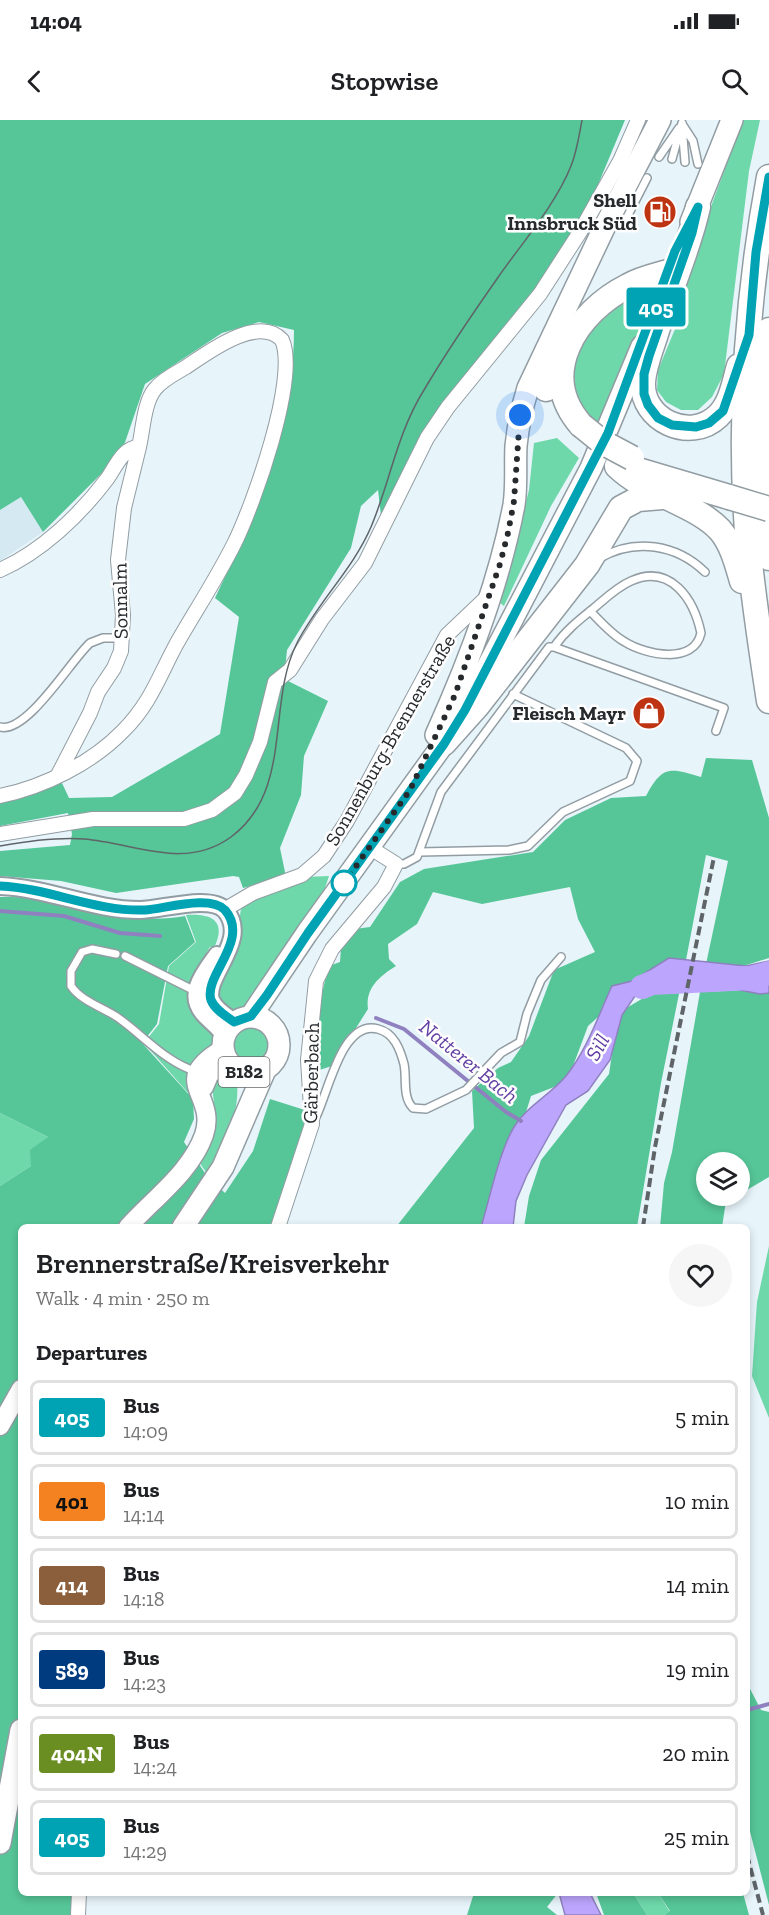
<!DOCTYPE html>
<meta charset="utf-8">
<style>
body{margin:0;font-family:"Zilla Slab",serif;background:#f6f6f6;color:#202124;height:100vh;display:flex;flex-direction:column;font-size:22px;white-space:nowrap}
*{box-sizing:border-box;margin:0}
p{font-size:20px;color:#757577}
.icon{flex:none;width:33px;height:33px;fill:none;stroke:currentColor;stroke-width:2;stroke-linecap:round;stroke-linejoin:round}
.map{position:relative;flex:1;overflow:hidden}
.panel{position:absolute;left:18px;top:1104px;width:732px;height:672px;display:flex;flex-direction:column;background:#fff;border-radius:9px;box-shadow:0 3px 9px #0003}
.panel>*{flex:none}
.badge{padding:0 12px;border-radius:4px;font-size:21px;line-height:39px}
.fabs{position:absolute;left:696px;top:1032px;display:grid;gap:12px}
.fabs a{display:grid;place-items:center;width:54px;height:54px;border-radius:50%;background:#fff;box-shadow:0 3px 9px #0003;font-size:30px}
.you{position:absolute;width:30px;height:30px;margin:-15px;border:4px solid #fff;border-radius:50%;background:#1a73e8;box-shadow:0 0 0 9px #1a73e833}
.map>.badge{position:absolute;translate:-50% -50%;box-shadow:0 0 0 3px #fff}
h2{padding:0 18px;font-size:22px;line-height:54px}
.round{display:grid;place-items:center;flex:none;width:63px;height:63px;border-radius:32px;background:#f6f6f6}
.overview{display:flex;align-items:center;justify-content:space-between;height:102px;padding:0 18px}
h1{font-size:28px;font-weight:600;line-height:45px}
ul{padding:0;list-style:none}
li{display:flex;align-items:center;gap:18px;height:75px;margin:0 12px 9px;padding:0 6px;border:3px solid #e0e0e0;border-radius:9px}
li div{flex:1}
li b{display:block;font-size:22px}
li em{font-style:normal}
li .badge{min-width:66px;font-weight:700;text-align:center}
.status{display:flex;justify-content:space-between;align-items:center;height:42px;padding:0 30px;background:#fff;direction:ltr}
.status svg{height:16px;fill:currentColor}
header{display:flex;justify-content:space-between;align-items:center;height:78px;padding:0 18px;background:#fff;font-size:27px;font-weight:600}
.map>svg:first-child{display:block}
.built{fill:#d5e9f3}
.green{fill:#6ed8aa}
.forest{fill:#56c698}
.water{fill:#bca6fd;stroke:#8f81bf;stroke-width:1.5}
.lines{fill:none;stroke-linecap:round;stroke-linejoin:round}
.stream{stroke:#8f81bf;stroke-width:4}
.river{stroke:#bca6fd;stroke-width:24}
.service-casing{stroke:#929da3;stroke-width:10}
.minor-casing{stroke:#929da3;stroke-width:16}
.tertiary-casing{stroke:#929da3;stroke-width:20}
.secondary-casing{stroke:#929da3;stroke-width:21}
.primary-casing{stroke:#929da3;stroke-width:24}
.motorway-casing{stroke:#929da3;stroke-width:27}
.service{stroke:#fff;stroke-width:7}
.minor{stroke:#fff;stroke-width:14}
.tertiary{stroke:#fff;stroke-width:16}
.secondary{stroke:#fff;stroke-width:18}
.primary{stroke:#fff;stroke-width:21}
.motorway{stroke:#fff;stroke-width:24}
.tram{stroke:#5e6468;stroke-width:1.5}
.rail{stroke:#5e6468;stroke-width:4;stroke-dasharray:9 4.5;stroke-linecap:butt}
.motorway-bridge-casing{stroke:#929da3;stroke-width:27;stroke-linecap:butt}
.motorway-bridge{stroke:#fff;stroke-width:24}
.line-casing{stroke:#fff;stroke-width:14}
.line{stroke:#00a3b4;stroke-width:9}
.walk{stroke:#262a2d;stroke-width:6;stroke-dasharray:0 10.8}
.stop-dot{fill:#fff;stroke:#00a3b4;stroke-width:3}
.labels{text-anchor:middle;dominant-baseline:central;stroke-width:5;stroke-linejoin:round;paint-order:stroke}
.shield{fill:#fefefe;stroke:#676a6c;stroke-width:1.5}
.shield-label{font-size:18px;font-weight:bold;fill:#262a2d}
.poi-label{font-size:20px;font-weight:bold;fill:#262a2d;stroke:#fefefe;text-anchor:end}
.street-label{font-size:20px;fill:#262a2d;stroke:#fefefe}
.water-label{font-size:21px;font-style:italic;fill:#603fa2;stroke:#fefefe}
</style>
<div class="status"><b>14:04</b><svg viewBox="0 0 49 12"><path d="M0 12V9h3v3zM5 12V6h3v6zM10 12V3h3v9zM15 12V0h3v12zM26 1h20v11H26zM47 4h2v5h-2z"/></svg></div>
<header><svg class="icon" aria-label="back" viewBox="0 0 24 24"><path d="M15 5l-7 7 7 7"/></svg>Stopwise<svg class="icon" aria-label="search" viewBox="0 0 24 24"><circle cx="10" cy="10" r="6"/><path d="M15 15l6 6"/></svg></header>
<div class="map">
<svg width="769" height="1795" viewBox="0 0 769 1795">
<rect width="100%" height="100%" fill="#e7f4fa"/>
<!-- built -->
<path class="built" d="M 21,377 L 43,412 L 0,441 L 0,390 Z"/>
<!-- green -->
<path class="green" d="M 743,0 L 760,0 L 749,51 L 724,254 L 712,277 L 698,290 L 681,290 L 666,282 L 657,270 L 658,250 L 680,197 L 682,165 Z
M 658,164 L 631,240 L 599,308 L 570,276 L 572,240 L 603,192 Z
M 557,318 L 579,338 L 551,386 L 504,486 L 500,483 L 529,370 L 534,323 Z
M 329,756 L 324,771 L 245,891 L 232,891 C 223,884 215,876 218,863 C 222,848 236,837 240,822 C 244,806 235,795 245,782 L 305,757 Z
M 186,795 C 212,793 227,801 214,828 L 210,827 L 202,840 L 214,923 L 198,936 L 187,955 L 189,974 L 144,923 L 159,904 L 169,846 L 196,822 Z
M231 926a21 21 0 1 1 42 0a21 21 0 1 1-42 0Z
M 228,953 L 237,963 C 240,996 223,1026 208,1055 L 199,1042 L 216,1000 L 212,966 L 214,960 Z
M 0,993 L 48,1017 L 31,1046 L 0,1066 Z
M 769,1126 L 769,1298 L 752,1256 L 757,1182 Z
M 633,1773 L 658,1773 L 670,1792 L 665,1795 L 647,1795 Z"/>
<!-- forest -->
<path class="forest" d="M 0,0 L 625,0 L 580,108 L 535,180 L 487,230 L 382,404 L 378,370 L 361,386 L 351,428 L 287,530 L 284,559 L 328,581 L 304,636 L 301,675 L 280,728 L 286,757 L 243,768 L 239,757 L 233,756 L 116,773 L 61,761 L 0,756 L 0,731 L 70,725 L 72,714 L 68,693 L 0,706 L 0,684 L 62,663 L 69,678 L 112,677 L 220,614 L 239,497 L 215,478 C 256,392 294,306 294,210 L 259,202 L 222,213 L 145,264 L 121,334 L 43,412 L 21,377 L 0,390 Z
M 706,638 L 752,640 L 769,698 L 769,838 L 740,847 L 706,844 L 728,741 L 706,735 L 686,840 L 635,864 L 588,906 L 567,962 L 531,976 L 520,1012 L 522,1037 L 491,1068 L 494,1094 L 484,1107 L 396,1107 L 474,1008 L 472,971 L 498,948 L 511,942 L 529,916 L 554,850 L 595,832 L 578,799 L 570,767 L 482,784 L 433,772 L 417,804 L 388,824 L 389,839 L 396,846 C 380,856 365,868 368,889 L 332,946 L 313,952 C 314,916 319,880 329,846 L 340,842 L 341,828 L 355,809 L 370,807 L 400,762 L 424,749 L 533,732 L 565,700 L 611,678 L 646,676 C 662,646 669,647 701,657 Z
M 0,777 C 14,777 29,777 42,779 C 93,788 132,805 185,796 L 195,822 L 168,846 L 157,904 L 142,923 L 193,979 L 194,999 L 184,1022 L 207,1056 L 225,1073 L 253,1031 L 270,979 L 308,991 L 273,1107 L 21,1107 L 21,1773 L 73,1773 L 71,1795 L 0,1795 L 0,1066 L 31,1046 L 30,1030 L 48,1017 L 0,993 Z
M 667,864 L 680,869 L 661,963 L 637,1107 L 524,1107 L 529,1076 L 541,1040 L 609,954 L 618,893 Z
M 769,869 L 769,1057 L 740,1074 L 740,1042 L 706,1042 L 706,1076 L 736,1076 L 726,1081 L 722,1107 L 660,1107 L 664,1063 L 672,1032 L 700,872 Z
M 747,1563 L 761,1590 L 769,1592 L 769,1785 L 747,1700 Z
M 474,1773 L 558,1773 L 547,1787 L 557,1795 L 467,1795 Z
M 596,1773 L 633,1773 L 647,1795 L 604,1795 Z
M 658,1773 L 743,1773 L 749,1795 L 665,1795 L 670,1791 Z"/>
<!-- water -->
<path class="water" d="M 669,838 L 746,846 L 769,841 L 769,873 L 760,874 L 683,859 L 655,865 L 635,876 L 622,895 L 610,940 L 588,971 L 566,985 L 527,1055 L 516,1081 L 513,1107 L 481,1107 C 490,1078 499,1032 514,1007 C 526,987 550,975 566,956 C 587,930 598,896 612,866 L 632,861 Z
M 559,1773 L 590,1773 L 601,1795 L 565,1795 Z"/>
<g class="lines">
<!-- stream -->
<path class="stream" d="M 0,791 L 64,796 L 120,813 L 160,816
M 376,898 L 404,909 L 506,992 L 521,1001
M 747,1590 L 769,1584"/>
<!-- river -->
<path class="river" d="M 642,867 L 652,863 L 751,858 L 769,853"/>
<defs>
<path id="service" d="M 682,4 L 693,21 L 698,44
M 682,6 L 685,42
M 659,37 L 679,8
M 672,39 L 682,3
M 611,106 L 626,99 L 647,58
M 600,438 C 635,418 676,424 705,452
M 554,527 C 565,511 579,500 594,488 C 606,478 617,467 631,461 C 671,443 694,480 701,513 C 694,545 646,535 625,522 C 612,515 601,502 590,491
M 0,607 C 27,614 71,540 90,523 L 103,518 L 122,518
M 420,732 L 509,730 L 528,726 L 563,692 L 630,661 L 637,641 L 626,628 L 513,574
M 396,744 L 404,744 L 417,737 L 441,672 L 549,527 L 554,527 L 724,588 L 716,611
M 116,834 L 92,829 L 82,832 L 71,851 L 71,866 C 81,881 102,887 117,897 C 144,916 165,942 197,952
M 125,836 L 195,871
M 315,999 C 328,975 341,899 378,909 C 394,913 400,929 404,944 C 407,958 402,977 413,988 L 426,989 L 466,970 L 501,933 L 520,922 L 527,894 L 541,860 L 561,837"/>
<path id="minor" d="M 0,450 C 41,432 80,395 107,359 C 115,348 123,327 139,327 L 124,388 L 118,440 L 123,495 L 121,531 L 114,548 L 98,572 L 90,593 L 58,655
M 0,676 C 44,667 92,643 123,611 C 151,583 159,556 177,523 C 196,490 217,458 234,424 C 253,386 299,258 282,220 C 258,194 207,233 186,247 C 176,253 163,259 155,269 C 144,282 143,310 139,327
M 0,714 L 93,699 L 184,699 L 212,690 L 235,673 L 246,655 L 260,622 L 275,562 L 290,550 L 322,499 L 365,443 L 427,318 L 448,287 L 540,174 L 580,112 L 620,41 L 638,0
M 224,790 L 253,773 L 302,755 L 324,736 L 347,701 L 447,515 L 487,477
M 278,1107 L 312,1004 L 308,940 L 316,861 L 332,829 L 384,767 L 396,744 L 369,727
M 78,1795 L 79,1773"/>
<path id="tertiary" d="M 0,766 C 48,768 93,790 140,790 C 161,790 210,774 225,790 C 251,820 203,856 211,880 C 215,890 226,896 234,902
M 217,835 C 204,853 186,874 204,894 C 211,902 219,907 224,915"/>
<path id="secondary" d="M 204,967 L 210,953 L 230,944
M 128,1107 C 153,1079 191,1052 204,1015 C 218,974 167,961 223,929
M 0,1306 L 21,1269"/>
<path id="primary" d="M 691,102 L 732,0
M 436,615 C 469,542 499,464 514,385 C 517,366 515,345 516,326 C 518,306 522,287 528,268 L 603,110 L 660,0
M 251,896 L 307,813 L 444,623 L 465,590 L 591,348 L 642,226
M223 925a28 28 0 1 1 56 0a28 28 0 1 1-56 0Z
M 183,1107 L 223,1047 L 265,950
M 0,1723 L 21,1610"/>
<path id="motorway" d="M 769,57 C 747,176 738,302 748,424 C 753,476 761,529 769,581
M 698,87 C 688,132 668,174 655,217 C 650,232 644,247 643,262 C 641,300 690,323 718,296 C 731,284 734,263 739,246
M 769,210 L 764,304 L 769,438
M 546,269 L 548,230
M 581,305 C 536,254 576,192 628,166 C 640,159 654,156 668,152
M 617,346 C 647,375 696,384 720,410 C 732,424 737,444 742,461
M 631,348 L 729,377
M 444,623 L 478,585 L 587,445 L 621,388 L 638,379 L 662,377"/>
</defs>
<!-- service casing -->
<use href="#service" class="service-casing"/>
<!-- minor casing -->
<use href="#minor" class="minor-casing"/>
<!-- tertiary casing -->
<use href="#tertiary" class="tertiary-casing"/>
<!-- secondary casing -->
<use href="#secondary" class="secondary-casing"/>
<!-- primary casing -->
<use href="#primary" class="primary-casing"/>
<!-- motorway casing -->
<use href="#motorway" class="motorway-casing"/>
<!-- service -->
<use href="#service" class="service"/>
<!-- minor -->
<use href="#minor" class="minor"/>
<!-- tertiary -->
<use href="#tertiary" class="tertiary"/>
<!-- secondary -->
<use href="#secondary" class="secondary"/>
<!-- primary -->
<use href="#primary" class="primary"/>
<!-- motorway -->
<use href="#motorway" class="motorway"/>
<!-- tram -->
<path class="tram" d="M 0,726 C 28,721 56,717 84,719 C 135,723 184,751 231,717 C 294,670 266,584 297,523 C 318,482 353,449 371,407 C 390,362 397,313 424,270 C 447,231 473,193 499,156 C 522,123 556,84 571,46 C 577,31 579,16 582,0"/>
<!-- rail -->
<path class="rail" d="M 643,1107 L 655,1027 L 714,737
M 747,1735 L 763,1795"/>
<defs>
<path id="motorway-bridge" d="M 581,305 L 602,322 L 632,338
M 729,377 L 769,389"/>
</defs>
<!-- motorway-bridge casing -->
<use href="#motorway-bridge" class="motorway-bridge-casing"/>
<!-- motorway-bridge -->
<use href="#motorway-bridge" class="motorway-bridge"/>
</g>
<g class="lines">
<defs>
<path id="line" d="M 0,766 C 49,768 96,792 145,790 C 164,789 210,774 225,790 C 251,820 203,856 211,880 C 215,890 226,896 234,902 L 251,896 L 267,875 L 308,813 L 444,624 L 465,590 L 608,313 L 675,131 L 698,87 L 692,113 L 649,236 L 644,254 L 644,274 L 648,285 L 658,298 L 672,305 L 696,307 L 709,303 L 723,291 L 749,215 L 756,132 L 769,57"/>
</defs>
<!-- line casing -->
<use href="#line" class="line-casing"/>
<!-- line -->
<use href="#line" class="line"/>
<!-- walk -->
<path class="walk" d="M 344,763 L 410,670 L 455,575 L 500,444 L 508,413 L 514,381 L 520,295"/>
</g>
<!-- icons -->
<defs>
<symbol id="fuel-disc" viewBox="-11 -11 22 22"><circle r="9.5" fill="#be3312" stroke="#fefefe"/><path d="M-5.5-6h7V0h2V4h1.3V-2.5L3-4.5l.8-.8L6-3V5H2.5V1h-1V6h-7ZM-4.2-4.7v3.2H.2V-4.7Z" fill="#fff"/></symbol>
<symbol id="shop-disc" viewBox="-11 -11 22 22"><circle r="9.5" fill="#be3312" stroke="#fefefe"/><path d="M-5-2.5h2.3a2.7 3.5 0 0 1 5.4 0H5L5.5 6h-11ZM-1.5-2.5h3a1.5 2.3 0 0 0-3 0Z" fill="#fff"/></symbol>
</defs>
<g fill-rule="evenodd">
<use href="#fuel-disc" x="641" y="73" width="38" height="38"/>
<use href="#shop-disc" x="630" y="574" width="38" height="38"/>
</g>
<!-- markers -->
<circle class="stop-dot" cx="344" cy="763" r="12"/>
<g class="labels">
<!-- shield labels -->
<rect class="shield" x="218.5" y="937" width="51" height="30" rx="4.5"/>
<g class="shield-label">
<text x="244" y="952">B182</text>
</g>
<!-- poi labels -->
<g class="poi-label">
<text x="637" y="80">Shell<tspan x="637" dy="23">Innsbruck Süd</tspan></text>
<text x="626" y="593">Fleisch Mayr</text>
</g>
<!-- street labels -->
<g class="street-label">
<text transform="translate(120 481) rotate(-91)">Sonnalm</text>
<text transform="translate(390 620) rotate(-60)">Sonnenburg-Brennerstraße</text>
<text transform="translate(311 953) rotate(-89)">Gärberbach</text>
</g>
<!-- water labels -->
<g class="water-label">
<text transform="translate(597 927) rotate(-60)">Sill</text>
<text transform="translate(469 941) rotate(39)">Natterer Bach</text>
</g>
</g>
</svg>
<div class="fabs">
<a><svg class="icon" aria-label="layers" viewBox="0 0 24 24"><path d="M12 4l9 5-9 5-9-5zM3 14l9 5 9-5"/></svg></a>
</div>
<div class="you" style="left:520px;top:295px"></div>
<b class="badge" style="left:656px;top:187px;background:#00a3b4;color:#fff">405</b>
<section class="panel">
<div class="overview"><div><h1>Brennerstraße/Kreisverkehr</h1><p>Walk · 4 min · 250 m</p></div><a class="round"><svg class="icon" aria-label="heart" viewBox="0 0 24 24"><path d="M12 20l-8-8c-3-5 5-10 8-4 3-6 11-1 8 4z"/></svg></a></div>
<h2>Departures</h2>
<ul>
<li><span class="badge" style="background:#00a3b4;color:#fff">405</span><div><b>Bus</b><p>14:09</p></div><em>5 min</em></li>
<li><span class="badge" style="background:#f58220;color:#111">401</span><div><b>Bus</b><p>14:14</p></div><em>10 min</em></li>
<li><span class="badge" style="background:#8b5e3c;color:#fff">414</span><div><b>Bus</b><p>14:18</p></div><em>14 min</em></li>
<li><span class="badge" style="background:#003b80;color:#fff">589</span><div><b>Bus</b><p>14:23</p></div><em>19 min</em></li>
<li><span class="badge" style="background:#6b8e23;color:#fff">404N</span><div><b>Bus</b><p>14:24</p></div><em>20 min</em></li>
<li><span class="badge" style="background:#00a3b4;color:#fff">405</span><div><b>Bus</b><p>14:29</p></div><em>25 min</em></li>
</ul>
</section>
</div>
